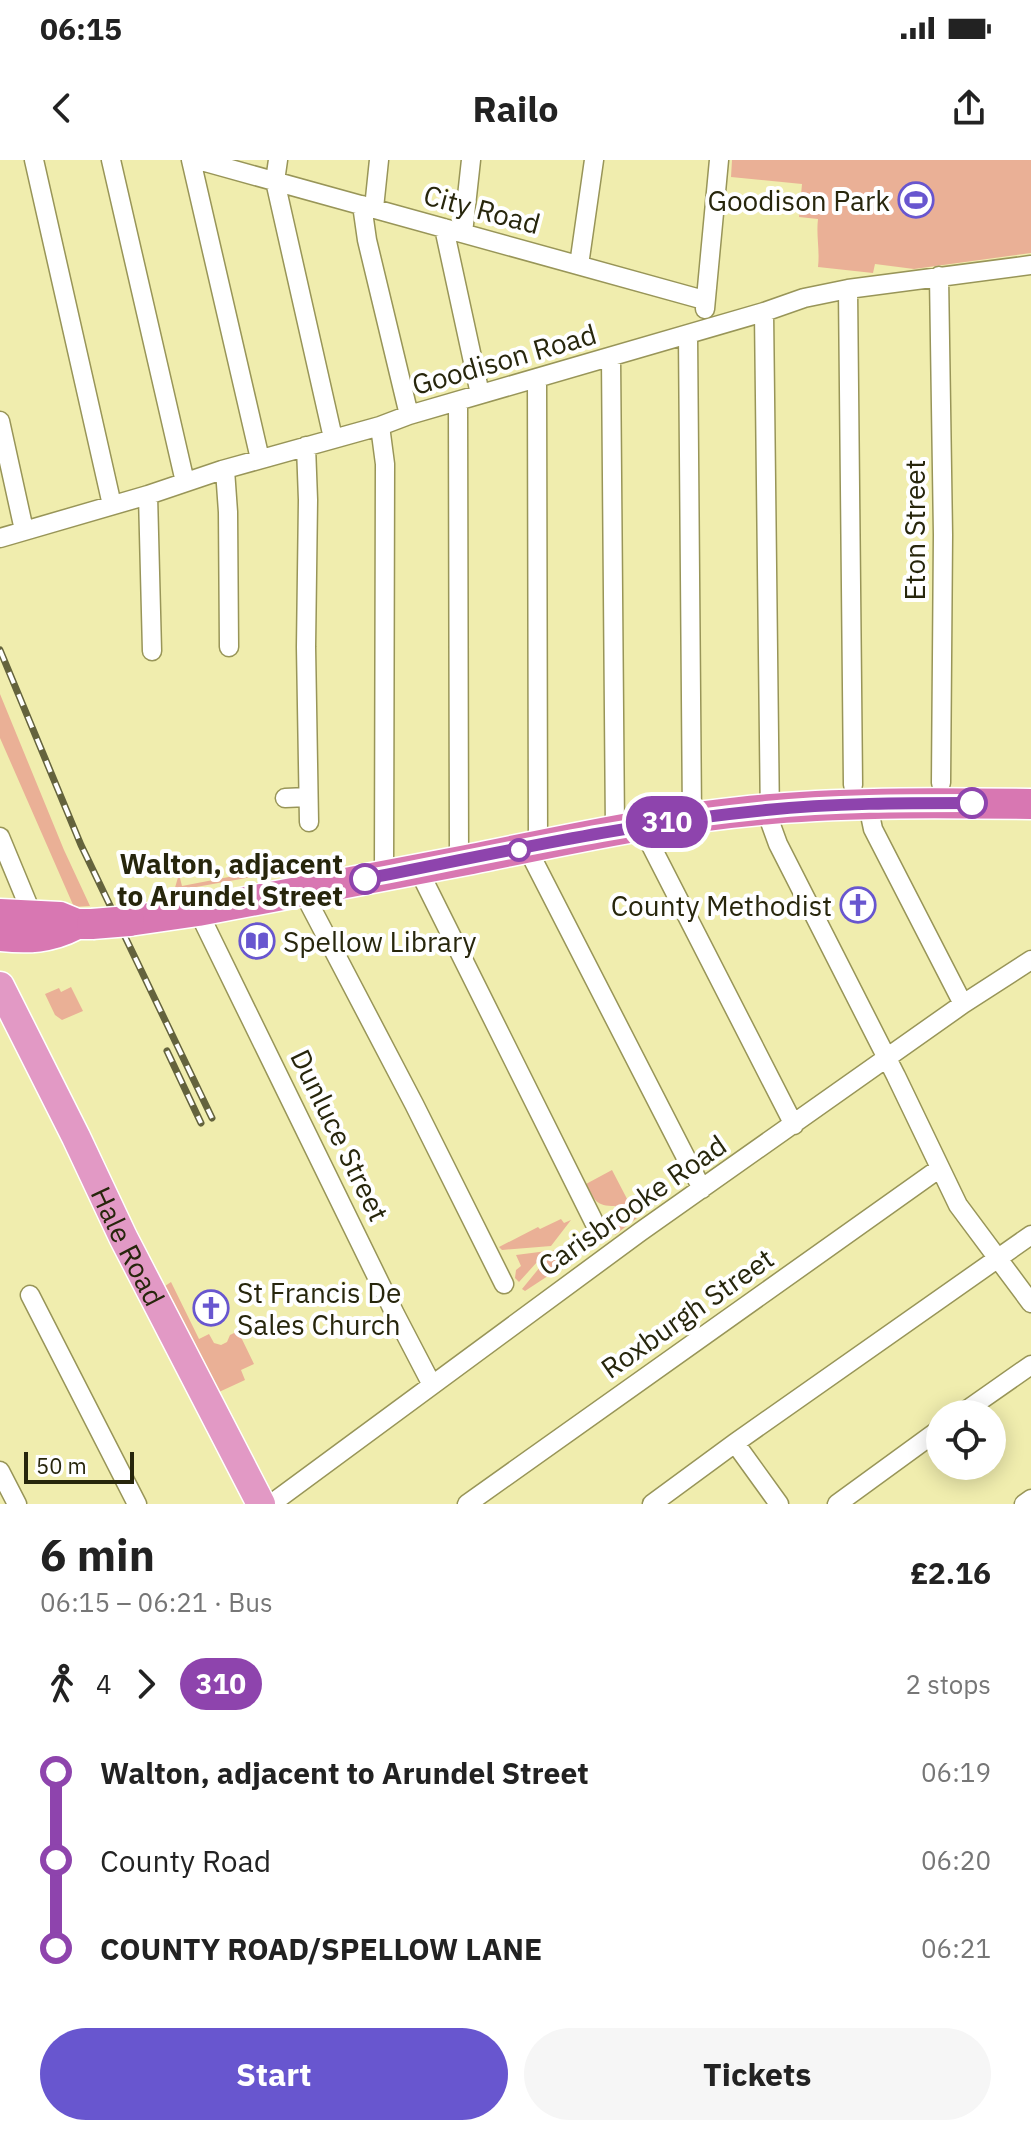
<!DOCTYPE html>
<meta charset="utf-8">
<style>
body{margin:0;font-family:"IBM Plex Sans",sans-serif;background:#f6f6f6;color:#222;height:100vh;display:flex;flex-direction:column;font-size:30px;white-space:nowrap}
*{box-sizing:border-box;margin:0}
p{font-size:26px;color:#767676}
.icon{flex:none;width:44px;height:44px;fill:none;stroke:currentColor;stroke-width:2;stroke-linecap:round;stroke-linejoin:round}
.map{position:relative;height:1344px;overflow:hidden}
.side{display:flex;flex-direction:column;background:#fff;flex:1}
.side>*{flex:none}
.badge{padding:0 16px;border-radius:26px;font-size:28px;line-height:52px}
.controls{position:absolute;left:926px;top:1240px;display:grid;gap:16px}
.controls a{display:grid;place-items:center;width:80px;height:80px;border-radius:50%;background:#fff;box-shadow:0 4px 20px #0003;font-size:40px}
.scale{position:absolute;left:24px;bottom:20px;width:110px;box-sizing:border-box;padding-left:8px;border:4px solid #27260c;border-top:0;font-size:22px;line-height:28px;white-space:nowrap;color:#27260c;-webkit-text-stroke:6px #fff;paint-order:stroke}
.map>.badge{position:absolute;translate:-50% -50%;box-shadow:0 0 0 4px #fff}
.legs{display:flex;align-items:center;gap:12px;height:88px;padding:0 40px;font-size:26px}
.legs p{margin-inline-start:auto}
.head{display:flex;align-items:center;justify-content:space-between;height:136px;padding:0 40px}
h1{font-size:44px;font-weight:700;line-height:60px}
.cta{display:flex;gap:16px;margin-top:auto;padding:16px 40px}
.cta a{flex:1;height:92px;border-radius:48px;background:#6856cf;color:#fff;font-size:32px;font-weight:700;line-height:92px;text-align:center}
.cta a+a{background:#f6f6f6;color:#222}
ul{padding:0 40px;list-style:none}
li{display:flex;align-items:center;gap:28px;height:88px;font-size:30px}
li i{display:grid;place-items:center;width:12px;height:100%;margin:0 10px;background:currentColor}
li i::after{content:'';width:20px;height:20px;margin:-10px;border:6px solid;border-radius:50%;background:#fff}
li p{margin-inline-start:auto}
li:first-child i{background:linear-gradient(#0000 50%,currentColor 0)}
li:last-child i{background:linear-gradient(currentColor 50%,#0000 0)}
.status{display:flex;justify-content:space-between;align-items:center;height:56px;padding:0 40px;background:#fff;direction:ltr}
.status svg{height:22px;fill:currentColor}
header{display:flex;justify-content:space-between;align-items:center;height:104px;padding:0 40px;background:#fff;font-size:36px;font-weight:700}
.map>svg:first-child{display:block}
.green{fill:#eab096}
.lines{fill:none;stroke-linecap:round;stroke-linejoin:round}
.minor-casing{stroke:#989558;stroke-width:21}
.primary-casing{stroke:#fff;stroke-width:31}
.trunk-casing{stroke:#fff;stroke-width:33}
.minor{stroke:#fff;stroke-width:18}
.primary{stroke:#e299c5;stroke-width:28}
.trunk{stroke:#d877b2;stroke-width:30}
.rail-casing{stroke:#64633d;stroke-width:7}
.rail{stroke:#fff;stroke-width:4;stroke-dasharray:12;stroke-linecap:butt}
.trunk-bridge-casing{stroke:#fff;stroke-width:33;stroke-linecap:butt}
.trunk-bridge{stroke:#d877b2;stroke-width:30}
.line-1-casing{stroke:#fff;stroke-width:18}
.line-1{stroke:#8e44ad;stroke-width:12}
.stop-1-dot{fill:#fff;stroke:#8e44ad;stroke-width:4}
.labels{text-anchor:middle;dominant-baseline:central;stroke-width:8;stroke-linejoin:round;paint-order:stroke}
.poi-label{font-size:28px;fill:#27260c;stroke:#fff;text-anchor:end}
.street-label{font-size:28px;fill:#27260c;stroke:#fff}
.stop-label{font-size:28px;font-weight:bold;fill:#27260c;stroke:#fff;text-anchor:end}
</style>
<div class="status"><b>06:15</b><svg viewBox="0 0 49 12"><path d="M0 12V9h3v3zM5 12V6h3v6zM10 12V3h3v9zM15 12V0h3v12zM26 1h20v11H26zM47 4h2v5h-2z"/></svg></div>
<header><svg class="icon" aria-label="back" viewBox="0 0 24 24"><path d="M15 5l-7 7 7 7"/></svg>Railo<svg class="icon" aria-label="share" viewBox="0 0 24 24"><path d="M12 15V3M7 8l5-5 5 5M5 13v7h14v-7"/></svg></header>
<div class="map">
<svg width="1031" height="1344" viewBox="0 0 1031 1344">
<rect width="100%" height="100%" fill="#f0edae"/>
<!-- green -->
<path class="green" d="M 732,0 L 1031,0 L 1031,93 L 914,109 L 875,104 L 873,113 L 818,107 C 820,90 816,76 818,59 L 799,57 L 802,24 L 731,17 Z
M 0,534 L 64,690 L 90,746 L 74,747 L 0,578 Z
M 279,697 L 278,707 L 269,714 L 174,731 L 179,714 L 182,726 L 271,709 L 269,699 Z
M 71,827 L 83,851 L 62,860 L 55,855 L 45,834 L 59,828 L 61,832 Z
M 612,1010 L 637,1058 L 615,1075 L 609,1066 L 621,1056 L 615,1046 C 596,1046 595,1041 586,1024 Z
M 561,1059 L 564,1063 L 571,1060 L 551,1086 L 502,1090 L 499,1087 L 538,1067 L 540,1069 Z
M 586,1087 L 589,1089 L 525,1131 L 522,1129 L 554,1090 Z
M 547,1091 L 519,1122 L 515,1118 L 516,1110 L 521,1106 L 516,1095 Z
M 171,1122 L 199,1179 L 209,1174 L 214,1183 L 221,1185 L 227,1182 L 230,1175 L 238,1171 L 254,1204 L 241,1210 L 245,1220 L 219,1232 L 165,1126 Z"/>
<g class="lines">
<defs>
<path id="minor" d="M 34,0 L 112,345
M 111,0 L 185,322
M 191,0 L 260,299
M 198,0 L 704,140
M 278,0 L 275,21 L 333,278
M 362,45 L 367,80 L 409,255
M 374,48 L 379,0
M 444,68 L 480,234
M 463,73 L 471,0
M 579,105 L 594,0
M 939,116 L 943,375 L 941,623
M 848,129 L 853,625
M 705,149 L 719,0
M 764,152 L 770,662 L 778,684 L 896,916 L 958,1045 L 1031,1143
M 688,174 L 692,658
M 611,197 L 615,671
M 537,218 L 538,686
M 458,241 L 459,701
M 0,261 L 24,370
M 380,266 L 385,304 L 384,715
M 306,286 L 308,340 L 306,487 L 309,662
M 225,310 L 228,352 L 229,487
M 148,335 L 152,491
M 0,378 L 148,335 L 222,310 L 380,266 L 409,255 L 764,152 L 804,138 L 848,129 L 1031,105
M 285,638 L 308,637
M 868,645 L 873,669 L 963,844
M 641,666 L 794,965
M 0,677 L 29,747 L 30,757
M 527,688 L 702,1029
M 418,709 L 597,1068
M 302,730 L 414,944 L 504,1124
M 198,751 L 395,1154 L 432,1225
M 30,1135 L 137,1344
M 961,1254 L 1031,1205
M 735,1283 L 779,1344
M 0,1311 L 17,1344
M 271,1344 L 640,1072 L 963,844 L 1031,800
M 467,1344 L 940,1008
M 652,1344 L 735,1283 L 1031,1075
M 837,1344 L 940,1269
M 1024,1344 L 1031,1339"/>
<g id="primary">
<path id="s1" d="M 0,826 L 76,977 L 123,1077 L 261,1344"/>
</g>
<path id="trunk" d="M 0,754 L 60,757 L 77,764 L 92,764
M 129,761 L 198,751 C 289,733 381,717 472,699 C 571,679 670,657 771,649 C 857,642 944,643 1031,644
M 0,776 C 28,779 50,778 75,765"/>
</defs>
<!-- minor casing -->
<use href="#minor" class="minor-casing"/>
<!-- primary casing -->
<use href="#primary" class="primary-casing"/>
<!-- trunk casing -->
<use href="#trunk" class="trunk-casing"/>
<!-- minor -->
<use href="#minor" class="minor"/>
<!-- primary -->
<use href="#primary" class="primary"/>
<!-- trunk -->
<use href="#trunk" class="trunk"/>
<defs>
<path id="rail" d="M 0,490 L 81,685 L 212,958
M 167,891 L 201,963"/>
</defs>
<!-- rail casing -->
<use href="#rail" class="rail-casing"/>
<!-- rail -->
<use href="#rail" class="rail"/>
<defs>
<path id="trunk-bridge" d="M 92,764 L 129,761"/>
</defs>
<!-- trunk-bridge casing -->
<use href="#trunk-bridge" class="trunk-bridge-casing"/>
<!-- trunk-bridge -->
<use href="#trunk-bridge" class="trunk-bridge"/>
</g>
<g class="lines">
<defs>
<path id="line-1" d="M 365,719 C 498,693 631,663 766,650 C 834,643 904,643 972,643"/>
</defs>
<!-- line-1 casing -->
<use href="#line-1" class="line-1-casing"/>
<!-- line-1 -->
<use href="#line-1" class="line-1"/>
</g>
<!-- icons -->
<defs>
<symbol id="stadium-ring" viewBox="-11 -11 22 22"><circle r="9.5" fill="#fff" stroke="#6856cf" stroke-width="1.5"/><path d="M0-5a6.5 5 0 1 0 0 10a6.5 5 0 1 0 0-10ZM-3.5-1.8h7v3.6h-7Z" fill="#6856cf"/></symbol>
<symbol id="church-ring" viewBox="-11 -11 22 22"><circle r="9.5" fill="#fff" stroke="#6856cf" stroke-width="1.5"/><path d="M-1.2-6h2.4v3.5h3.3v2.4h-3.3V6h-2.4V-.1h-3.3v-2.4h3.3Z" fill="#6856cf"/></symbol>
<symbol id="library-ring" viewBox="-11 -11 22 22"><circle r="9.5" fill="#fff" stroke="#6856cf" stroke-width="1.5"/><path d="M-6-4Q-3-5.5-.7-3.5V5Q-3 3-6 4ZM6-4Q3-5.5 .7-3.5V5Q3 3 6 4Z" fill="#6856cf"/></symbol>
</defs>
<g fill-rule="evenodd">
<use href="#stadium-ring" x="896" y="20" width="40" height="40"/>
<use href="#church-ring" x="838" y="725" width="40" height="40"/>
<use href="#library-ring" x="237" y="761" width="40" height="40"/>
<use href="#church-ring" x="191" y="1128" width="40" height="40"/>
</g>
<!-- markers -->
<g class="stop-1-dot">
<circle cx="972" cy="643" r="14"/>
<circle cx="519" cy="690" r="10"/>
<circle cx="365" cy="719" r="14"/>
</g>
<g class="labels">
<!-- poi labels -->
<g class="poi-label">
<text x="890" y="40">Goodison Park</text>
<text x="832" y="745">County Methodist</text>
<text x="283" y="781" text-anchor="start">Spellow Library</text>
<text x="237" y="1132" text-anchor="start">St Francis De<tspan x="237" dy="32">Sales Church</tspan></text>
</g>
<!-- street labels -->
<g class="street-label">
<text transform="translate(482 49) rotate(15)">City Road</text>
<text transform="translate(504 199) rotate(-16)">Goodison Road</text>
<text transform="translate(914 370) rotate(-90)">Eton Street</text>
<text transform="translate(340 975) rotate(64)">Dunluce Street</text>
<text transform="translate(632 1045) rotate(-35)">Carisbrooke Road</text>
<text stroke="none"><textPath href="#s1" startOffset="290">Hale Road</textPath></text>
<text transform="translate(687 1153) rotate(-35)">Roxburgh Street</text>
</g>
<!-- stop labels -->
<g class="stop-label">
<text x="343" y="703">Walton, adjacent<tspan x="343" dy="32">to Arundel Street</tspan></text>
</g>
</g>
</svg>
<div class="controls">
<a><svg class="icon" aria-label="locate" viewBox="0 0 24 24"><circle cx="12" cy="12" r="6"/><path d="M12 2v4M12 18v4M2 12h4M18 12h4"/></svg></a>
</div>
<div class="scale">50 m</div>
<b class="badge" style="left:667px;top:662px;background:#8e44ad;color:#fff">310</b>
</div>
<section class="side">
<div class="head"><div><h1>6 min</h1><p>06:15 – 06:21 · Bus</p></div><b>£2.16</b></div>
<div class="legs"><svg class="icon" aria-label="walk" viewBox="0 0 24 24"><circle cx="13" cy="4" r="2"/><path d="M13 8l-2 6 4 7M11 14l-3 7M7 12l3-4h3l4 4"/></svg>4<svg class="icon" aria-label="forward" viewBox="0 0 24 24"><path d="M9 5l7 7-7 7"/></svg><b class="badge" style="background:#8e44ad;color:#fff">310</b><p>2 stops</p></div>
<ul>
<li><i style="color:#8e44ad"></i><b>Walton, adjacent to Arundel Street</b><p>06:19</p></li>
<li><i style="color:#8e44ad"></i><span>County Road</span><p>06:20</p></li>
<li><i style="color:#8e44ad"></i><b>COUNTY ROAD/SPELLOW LANE</b><p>06:21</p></li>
</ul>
<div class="cta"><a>Start</a><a>Tickets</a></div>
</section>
